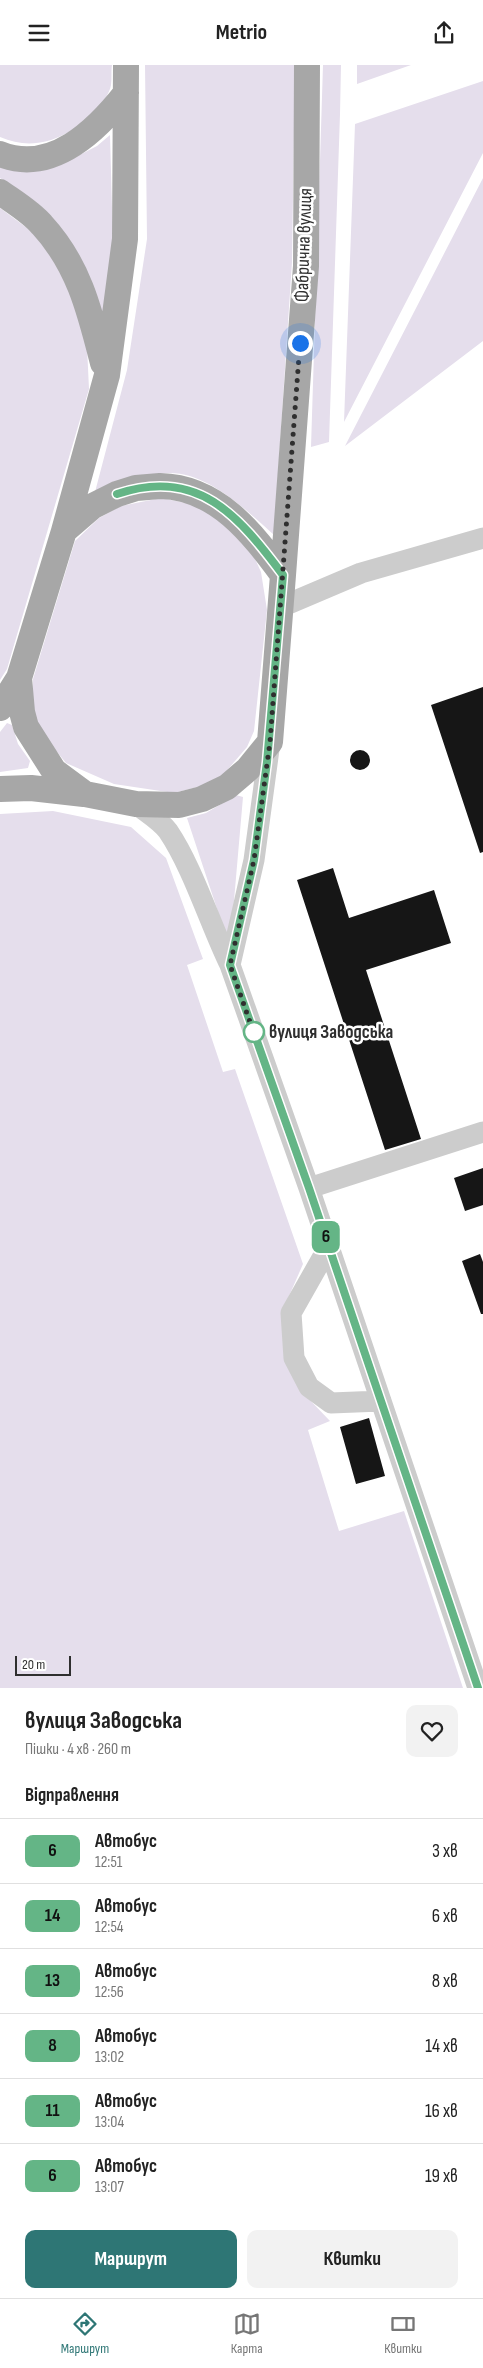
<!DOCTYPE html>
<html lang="uk">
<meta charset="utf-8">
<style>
body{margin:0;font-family:"Sofia Sans Condensed",sans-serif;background:#f2f2f2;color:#222;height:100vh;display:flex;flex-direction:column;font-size:19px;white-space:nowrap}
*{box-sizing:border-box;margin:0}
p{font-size:16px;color:#767676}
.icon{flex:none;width:28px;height:28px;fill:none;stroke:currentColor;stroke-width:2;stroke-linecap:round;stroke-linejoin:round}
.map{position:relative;height:1623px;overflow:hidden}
.side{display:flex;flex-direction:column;background:#fff;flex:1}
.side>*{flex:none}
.badge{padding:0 10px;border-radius:8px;font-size:18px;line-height:32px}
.scale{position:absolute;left:15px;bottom:12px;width:56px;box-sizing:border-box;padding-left:5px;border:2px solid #2f2f2f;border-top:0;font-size:14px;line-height:18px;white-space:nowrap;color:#2f2f2f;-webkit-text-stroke:4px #fff;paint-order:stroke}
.you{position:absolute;width:25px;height:25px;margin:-12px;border:4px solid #fff;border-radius:50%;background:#1a73e8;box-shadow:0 0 0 8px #1a73e833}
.map>.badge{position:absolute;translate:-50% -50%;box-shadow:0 0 0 2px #fff}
h2{padding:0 25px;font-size:19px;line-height:45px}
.round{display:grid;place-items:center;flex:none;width:52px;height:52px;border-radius:10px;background:#f2f2f2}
.head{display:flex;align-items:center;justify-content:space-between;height:85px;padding:0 25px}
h1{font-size:24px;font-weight:700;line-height:38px}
.primary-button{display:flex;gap:10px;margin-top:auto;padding:10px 25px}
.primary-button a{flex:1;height:58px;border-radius:10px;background:#2e7675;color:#fff;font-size:20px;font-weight:700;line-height:58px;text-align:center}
.primary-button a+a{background:#f2f2f2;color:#222}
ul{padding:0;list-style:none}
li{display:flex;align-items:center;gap:15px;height:65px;padding:0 25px;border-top:1px solid #e0e0e0}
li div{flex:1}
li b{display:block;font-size:19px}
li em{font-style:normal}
li .badge{min-width:55px;font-weight:700;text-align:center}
header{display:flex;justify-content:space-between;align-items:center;height:65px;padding:0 25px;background:#fff;font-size:22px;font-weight:700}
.dock{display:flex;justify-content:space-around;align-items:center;height:70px;border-top:1px solid #e0e0e0;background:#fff;font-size:14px;color:#767676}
.dock a{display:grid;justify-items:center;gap:2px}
.dock .current{color:#2e7675}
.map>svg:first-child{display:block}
.green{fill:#e5deec}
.building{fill:#161616}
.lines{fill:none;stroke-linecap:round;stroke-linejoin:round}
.minor{stroke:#ccc;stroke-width:21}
.major{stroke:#a7a7a7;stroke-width:26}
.line-casing{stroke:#fff;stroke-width:11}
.line{stroke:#64b586;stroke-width:8}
.walk{stroke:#2f2f2f;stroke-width:5;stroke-dasharray:0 9}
.stop-dot{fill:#fff;stroke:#64b586;stroke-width:2.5}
.labels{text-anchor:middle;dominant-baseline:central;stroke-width:5;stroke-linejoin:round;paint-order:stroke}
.street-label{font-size:19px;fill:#2f2f2f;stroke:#fff}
.stop-label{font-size:19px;font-weight:bold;fill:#2f2f2f;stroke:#fff;text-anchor:start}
</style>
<header><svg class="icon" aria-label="menu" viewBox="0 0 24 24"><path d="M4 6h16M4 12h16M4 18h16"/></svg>Metrio<svg class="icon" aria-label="share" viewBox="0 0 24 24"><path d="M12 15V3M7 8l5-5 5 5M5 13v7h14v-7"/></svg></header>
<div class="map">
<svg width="483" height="1623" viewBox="0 0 483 1623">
<rect width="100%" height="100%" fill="#fff"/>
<!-- green -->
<path class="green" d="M 0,0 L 112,0 C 111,6 112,13 111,20 C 110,28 101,40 95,46 C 70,72 36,88 0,72 Z
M 145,0 L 295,0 L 292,197 L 274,470 C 245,444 202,401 159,409 C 137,412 116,421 95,427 L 127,305 L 147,174 Z
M 323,0 L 341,0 L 340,49 L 329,377 L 311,382 Z
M 357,0 L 411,0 L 357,19 Z
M 483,16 L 483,88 L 344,357 L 355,59 Z
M 110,70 L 113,180 L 105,260 L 10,120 L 0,113 L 0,100 L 62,99 L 97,81 Z
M 483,113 L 483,276 L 345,381 Z
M 0,143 L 31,166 L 58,199 L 76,236 L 87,282 L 89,324 L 7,604 L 0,615 Z
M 161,433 L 196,440 L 216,452 L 251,485 L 261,507 L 267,545 L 254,666 L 247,682 L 223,710 L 209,719 L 174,728 L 114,719 L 66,698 L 45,672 L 36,656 L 32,639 L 33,614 L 75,476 L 99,453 L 121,441 Z
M 7,658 L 12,660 L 18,679 L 30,696 L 28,703 L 0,707 L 0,667 Z
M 236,730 L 243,732 L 231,870 L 226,871 L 187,753 L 206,748 Z
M 53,746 L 131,762 L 166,793 L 203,894 L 187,900 L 223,1007 L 235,1004 L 303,1199 L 282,1247 L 305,1330 L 330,1356 L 308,1365 L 339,1466 L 404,1446 L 463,1623 L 0,1623 L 0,749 Z"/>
<!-- building -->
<path class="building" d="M 483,622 L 483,787 L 480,788 L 431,640 Z
M350 695a10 10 0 1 1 20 0a10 10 0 1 1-20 0Z
M 333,803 L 349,853 L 434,825 L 451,878 L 366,905 L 421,1074 L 385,1085 L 297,815 Z
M 483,1103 L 483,1140 L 465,1146 L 454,1113 Z
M 480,1189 L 483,1197 L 483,1249 L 481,1249 L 462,1196 Z
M 369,1353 L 385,1411 L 356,1419 L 340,1362 Z"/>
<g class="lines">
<!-- minor -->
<path class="minor" d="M 281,542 L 361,508 L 483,473
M 136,739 C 146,747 161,756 168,766 C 193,803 210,859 230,900 L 309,1123 L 478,1623
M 230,900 L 254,795 L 270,677
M 309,1123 L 483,1067
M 329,1181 L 291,1248 L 294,1293 L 309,1322 L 331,1338 L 381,1336"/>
<!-- major -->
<path class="major" d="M 0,89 C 52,110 97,65 126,28
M 0,127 C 14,137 31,147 42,160 C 79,200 90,247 103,298
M 160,421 C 217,422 252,468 283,510 L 270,677 L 248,704 L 227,722 L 202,734 L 179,740 L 136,739 L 85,729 L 54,706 L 26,662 L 22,647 L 19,613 L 64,466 L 93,441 L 117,429 L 136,423 Z
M 64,466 L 107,310 L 125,174 L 126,0
M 283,510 L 306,201 L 307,0
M 0,643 L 19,613
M 0,724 L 31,723 L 84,729"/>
</g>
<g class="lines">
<defs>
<path id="line" d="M 117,429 C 198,402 238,450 283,510 L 267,697 L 254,795 L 230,900 L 309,1123 L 478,1623"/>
</defs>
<!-- line casing -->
<use href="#line" class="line-casing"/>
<!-- line -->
<use href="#line" class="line"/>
<!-- walk -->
<path class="walk" d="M 254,967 L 256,974 L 230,900 L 254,795 L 270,677 L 300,278"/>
</g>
<!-- markers -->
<circle class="stop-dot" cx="254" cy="967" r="10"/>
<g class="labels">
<!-- street labels -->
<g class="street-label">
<text transform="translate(304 180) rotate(-88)">Фабрична вулиця</text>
</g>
<!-- stop labels -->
<g class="stop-label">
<text x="269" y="967">вулиця Заводська</text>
</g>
</g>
</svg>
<div class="scale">20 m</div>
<div class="you" style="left:300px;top:278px"></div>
<b class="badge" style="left:326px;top:1172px;background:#64b586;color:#111">6</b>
</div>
<section class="side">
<div class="head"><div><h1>вулиця Заводська</h1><p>Пішки · 4 хв · 260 m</p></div><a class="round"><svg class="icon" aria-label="heart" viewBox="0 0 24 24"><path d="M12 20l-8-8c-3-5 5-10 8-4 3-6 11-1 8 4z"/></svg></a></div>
<h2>Відправлення</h2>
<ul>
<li><span class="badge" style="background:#64b586;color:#111">6</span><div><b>Автобус</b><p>12:51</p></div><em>3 хв</em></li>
<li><span class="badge" style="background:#64b586;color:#111">14</span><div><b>Автобус</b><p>12:54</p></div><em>6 хв</em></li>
<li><span class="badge" style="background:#64b586;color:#111">13</span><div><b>Автобус</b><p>12:56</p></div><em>8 хв</em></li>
<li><span class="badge" style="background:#64b586;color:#111">8</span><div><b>Автобус</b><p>13:02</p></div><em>14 хв</em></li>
<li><span class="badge" style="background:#64b586;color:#111">11</span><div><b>Автобус</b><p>13:04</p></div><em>16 хв</em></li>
<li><span class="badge" style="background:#64b586;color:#111">6</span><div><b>Автобус</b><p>13:07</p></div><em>19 хв</em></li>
</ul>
<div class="primary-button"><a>Маршрут</a><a>Квитки</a></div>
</section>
<nav class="dock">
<a class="current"><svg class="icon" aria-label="directions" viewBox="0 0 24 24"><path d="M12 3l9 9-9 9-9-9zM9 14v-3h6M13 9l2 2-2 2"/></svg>Маршрут</a>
<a><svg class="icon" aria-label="map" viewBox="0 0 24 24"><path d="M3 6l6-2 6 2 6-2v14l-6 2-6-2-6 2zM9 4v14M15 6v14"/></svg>Карта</a>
<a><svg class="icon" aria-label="tickets" viewBox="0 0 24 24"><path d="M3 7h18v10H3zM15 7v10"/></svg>Квитки</a>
</nav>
